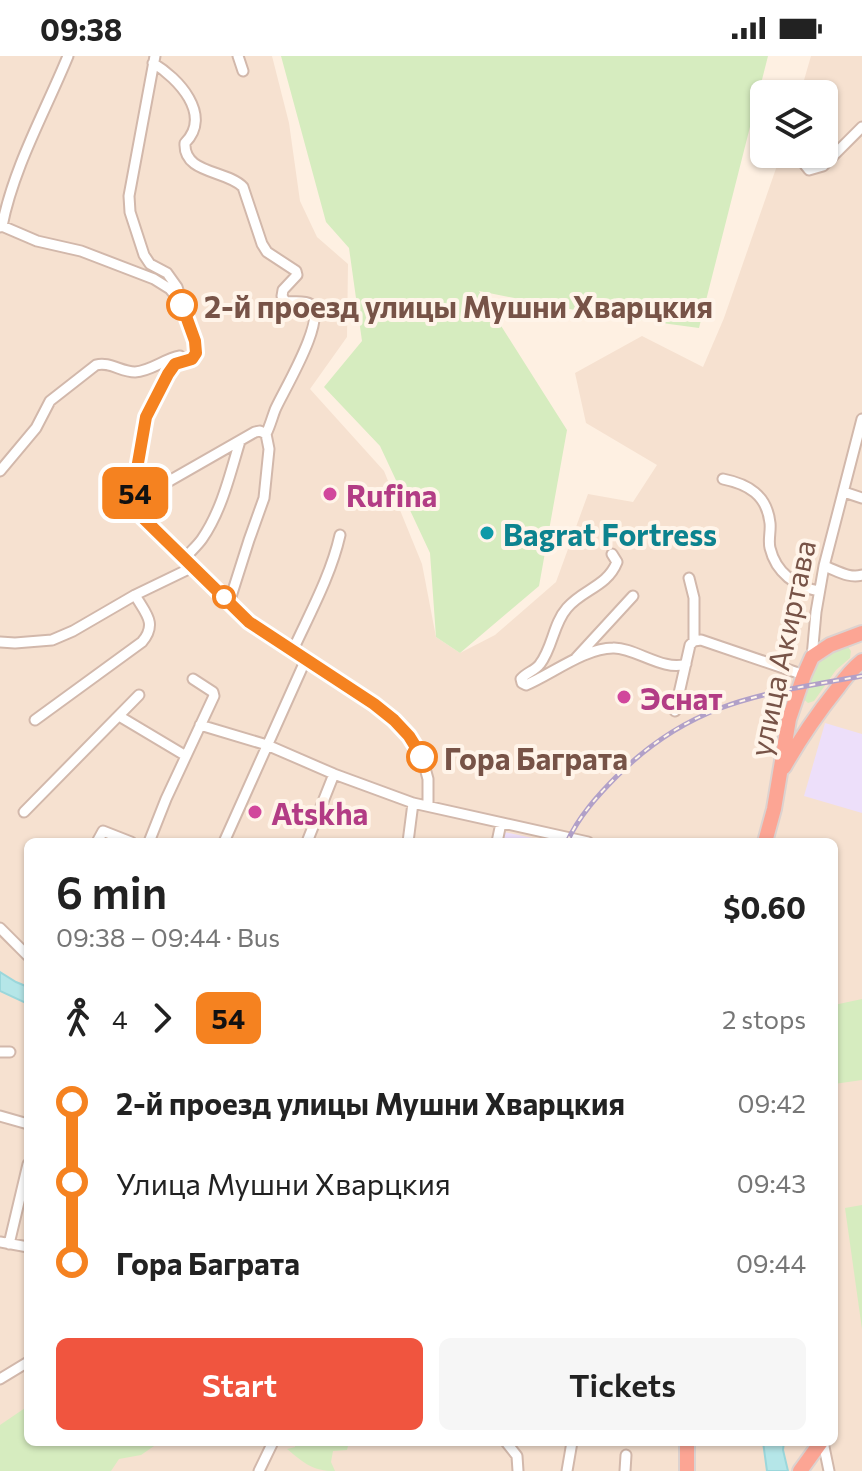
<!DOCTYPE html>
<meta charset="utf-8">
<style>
body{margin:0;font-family:Commissioner,sans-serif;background:#f6f6f6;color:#222;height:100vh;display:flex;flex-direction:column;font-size:30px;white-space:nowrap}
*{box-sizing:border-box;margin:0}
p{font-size:26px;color:#767676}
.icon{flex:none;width:44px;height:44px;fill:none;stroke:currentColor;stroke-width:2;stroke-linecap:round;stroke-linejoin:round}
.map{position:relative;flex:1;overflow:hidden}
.drawer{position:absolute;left:24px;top:782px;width:814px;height:608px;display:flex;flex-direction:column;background:#fff;border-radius:12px;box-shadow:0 2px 6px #0004}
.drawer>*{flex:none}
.badge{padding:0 16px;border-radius:12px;font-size:28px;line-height:52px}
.tools{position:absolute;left:750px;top:24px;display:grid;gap:16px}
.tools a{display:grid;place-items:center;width:88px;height:88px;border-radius:12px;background:#fff;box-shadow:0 2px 6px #0004;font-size:40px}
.map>.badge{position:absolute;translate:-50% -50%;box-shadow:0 0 0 4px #fff}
.legs{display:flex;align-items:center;gap:12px;height:88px;padding:0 32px;font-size:26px}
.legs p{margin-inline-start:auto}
.overview{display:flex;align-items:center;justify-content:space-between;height:136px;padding:0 32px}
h1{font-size:44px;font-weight:600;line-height:60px}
.primary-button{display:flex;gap:16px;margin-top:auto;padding:16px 32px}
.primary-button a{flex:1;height:92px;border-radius:12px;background:#f0553f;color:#fff;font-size:32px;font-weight:600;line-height:92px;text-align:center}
.primary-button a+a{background:#f6f6f6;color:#222}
ul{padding:0 32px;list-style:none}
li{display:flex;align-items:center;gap:28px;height:80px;font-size:30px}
li i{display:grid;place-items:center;width:12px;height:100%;margin:0 10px;background:currentColor}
li i::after{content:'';width:20px;height:20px;margin:-10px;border:6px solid;border-radius:50%;background:#fff}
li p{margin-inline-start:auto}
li:first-child i{background:linear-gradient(#0000 50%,currentColor 0)}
li:last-child i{background:linear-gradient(currentColor 50%,#0000 0)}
.status{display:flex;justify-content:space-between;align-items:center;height:56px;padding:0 40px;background:#fff;direction:ltr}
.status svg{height:22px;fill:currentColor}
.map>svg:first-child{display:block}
.residential{fill:#f6e1d0;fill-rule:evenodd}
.education{fill:#eddffa}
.green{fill:#d6ecbf}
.water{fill:#b5e6e8;stroke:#9bd7db;stroke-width:2}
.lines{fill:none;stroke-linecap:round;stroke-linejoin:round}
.minor-casing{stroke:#d2b8ab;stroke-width:13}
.highway-casing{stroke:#dcd2cf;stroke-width:18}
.minor{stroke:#fff;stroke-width:9}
.highway{stroke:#fca594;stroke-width:14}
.rail-casing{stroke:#b1a0c8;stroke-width:5}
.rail{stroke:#fff4e9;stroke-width:2;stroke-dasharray:6;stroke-linecap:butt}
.line-1-casing{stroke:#fff;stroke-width:18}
.line-1{stroke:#f58220;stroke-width:12}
.stop-1-dot{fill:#fff;stroke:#f58220;stroke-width:4}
.hotel-dot{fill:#d1479c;stroke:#fff4e9;stroke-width:3}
.culture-dot{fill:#0f9aa8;stroke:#fff4e9;stroke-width:3}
.labels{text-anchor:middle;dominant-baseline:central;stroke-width:8;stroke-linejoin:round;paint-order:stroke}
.stop-label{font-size:30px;font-weight:bold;fill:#775347;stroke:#fff4e9;text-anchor:start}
.hotel-label{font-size:30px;font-weight:bold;fill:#b23c85;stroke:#fff4e9;text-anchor:start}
.culture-label{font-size:30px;font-weight:bold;fill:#0d838f;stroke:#fff4e9;text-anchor:start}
.street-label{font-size:30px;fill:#775347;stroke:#fff4e9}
</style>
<div class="status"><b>09:38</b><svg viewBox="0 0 49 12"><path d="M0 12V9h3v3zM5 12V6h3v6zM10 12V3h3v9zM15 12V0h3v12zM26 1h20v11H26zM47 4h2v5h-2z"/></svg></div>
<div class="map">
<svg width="862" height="1415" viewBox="0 0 862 1415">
<rect width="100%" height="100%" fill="#fef0e2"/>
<!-- residential -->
<path class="residential" d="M 0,0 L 272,0 L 289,67 L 300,145 L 317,181 L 348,208 L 347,281 L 310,333 L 384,415 L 422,508 L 436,581 L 460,597 L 495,579 L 556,526 L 588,438 L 633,446 L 657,409 L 586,367 L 575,317 L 642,280 L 703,311 L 724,262 L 781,98 L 824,98 L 824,38 L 800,38 L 811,0 L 862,0 L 862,1415 L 0,1415 ZM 28,786 L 834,786 L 834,1386 L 28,1386 Z"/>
<!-- education -->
<path class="education" d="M 825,667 L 862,678 L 862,757 L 804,740 Z
M 500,775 L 542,784 L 542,786 L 497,786 Z"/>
<!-- green -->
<path class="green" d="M 281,0 L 768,0 L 699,272 L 595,258 L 479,235 L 567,374 L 539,530 L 460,597 L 436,581 L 430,497 L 380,390 L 324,331 L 362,285 L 349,192 L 326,166 Z
M 841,591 L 848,591 L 851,595 L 850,602 L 836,614 L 814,645 L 808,647 L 800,640 C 808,611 813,603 841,591 Z
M 862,943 L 862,1024 L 834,1028 L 834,949 Z
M 862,1149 L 862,1273 L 845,1152 Z
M 28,1350 L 28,1386 L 160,1386 L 141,1399 L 119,1403 L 111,1415 L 0,1415 L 0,1369 Z
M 296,1386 L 349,1386 L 347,1394 L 333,1395 L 331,1406 L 335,1415 C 312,1415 304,1407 287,1393 L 295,1391 Z"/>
<!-- water -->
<path class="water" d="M 0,916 L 16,926 L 28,931 L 28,948 L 0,935 Z
M 763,1386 L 784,1386 L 783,1394 L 788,1415 L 767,1415 Z"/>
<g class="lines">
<defs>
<path id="minor" d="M 155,0 L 129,140 L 130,156 L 144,199 L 150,208 L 167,217 L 177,231 L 195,285 L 196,297 L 192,303 L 175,308 L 168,318 L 146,361 L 134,430 L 136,444 L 142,461 L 250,567 L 374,648 L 394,664 L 409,680 L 422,701 L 428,723 L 428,749
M 238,0 L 243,15
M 153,7 C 178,22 213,59 185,87 C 183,118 227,114 243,131 L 262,188 L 267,196 L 296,215 L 297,219 L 283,234 L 282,240 L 285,245 C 292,247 304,244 310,248 C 329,261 282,337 275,354 C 272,362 270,370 266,378
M 803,101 L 805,109 L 809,114 L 823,110 L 862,71
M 2,170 C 14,110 45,56 68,0
M 0,171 L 2,170 L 37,185 L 81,195 L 154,223 L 170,233 L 180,245
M 0,415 L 36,372 L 50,345 L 96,309 C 109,305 121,316 135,316 C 151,315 164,303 180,300 L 185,304
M 723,423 C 748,428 767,439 770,467 C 771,475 768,484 770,492 C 776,517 796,531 819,535
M 844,436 L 862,442
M 136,444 L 255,376 L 260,375 L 266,378
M 612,498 L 617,506 C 607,531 583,533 567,552 C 553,568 553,591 540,608 C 535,615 527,616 521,623 L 522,627 L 526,629 C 552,618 585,592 613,592 C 634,591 664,616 686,608
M 185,502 C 190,496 197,490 202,483 C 222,454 230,418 240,385
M 824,510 C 836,514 849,523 862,519
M 689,522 L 694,542 L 694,585
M 229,547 L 249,484 L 264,442 L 269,393 L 266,378
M 0,586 L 15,587 L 52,584 L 73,575 L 135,539 L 193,511
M 293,594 C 310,557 331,519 340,479
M 812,601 L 816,556 L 824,510 L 862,363
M 576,602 L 633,540
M 675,655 L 690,589 L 694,585 L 701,584 L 804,619
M 119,660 L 186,700
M 35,664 L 142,586 C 158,567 145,557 135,539
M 200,669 L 267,689 L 334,718 L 413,747 L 588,786
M 24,756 L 139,639
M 97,786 L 103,775 L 131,786
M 149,786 L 166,743 L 214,640 L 213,636 L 193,623
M 224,786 L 306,603
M 307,786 L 334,718
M 408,786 L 413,747
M 497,786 L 501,767
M 0,872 L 28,900
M 0,996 L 10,996
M 0,1060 L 28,1068
M 0,1186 L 28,1191
M 9,1188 L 28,1108
M 0,1323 L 28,1306
M 506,1386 L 517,1400 L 518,1415
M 823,1386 L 829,1415
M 259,1415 L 273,1386
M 567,1415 L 572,1386
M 625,1415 L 626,1399"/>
<path id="highway" d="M 784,711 C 800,683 817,658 837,633 C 844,623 852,613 862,605
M 765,786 L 774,753 L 789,663 L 804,619 L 812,601 L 830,589 L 862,577
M 687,1386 L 687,1415
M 800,1415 L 821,1386"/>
</defs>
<!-- minor casing -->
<use href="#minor" class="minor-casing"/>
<!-- highway casing -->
<use href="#highway" class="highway-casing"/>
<!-- minor -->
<use href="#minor" class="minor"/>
<!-- highway -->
<use href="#highway" class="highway"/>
<defs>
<path id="rail" d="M 567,786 C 579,760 598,739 618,719 C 694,644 764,638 862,620"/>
</defs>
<!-- rail casing -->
<use href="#rail" class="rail-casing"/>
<!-- rail -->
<use href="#rail" class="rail"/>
</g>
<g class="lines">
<defs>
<path id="line-1" d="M 182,249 L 195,285 L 196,297 L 192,303 L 175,308 L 168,318 L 146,361 L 134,430 L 136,444 L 142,461 L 249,566 L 374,648 L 394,664 L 409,680 L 422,701"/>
</defs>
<!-- line-1 casing -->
<use href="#line-1" class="line-1-casing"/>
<!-- line-1 -->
<use href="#line-1" class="line-1"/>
</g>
<!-- markers -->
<g class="stop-1-dot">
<circle cx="182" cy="249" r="14"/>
<circle cx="224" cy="541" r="10"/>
<circle cx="422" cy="701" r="14"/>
</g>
<g class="hotel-dot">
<circle cx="330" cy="438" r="8"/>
<circle cx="624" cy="641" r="8"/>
<circle cx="255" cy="756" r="8"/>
</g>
<circle class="culture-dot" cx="487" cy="477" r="8"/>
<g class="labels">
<!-- stop labels -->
<g class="stop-label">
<text x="204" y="249">2-й проезд улицы Мушни Хварцкия</text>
<text x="444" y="701">Гора Баграта</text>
</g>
<!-- hotel labels -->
<g class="hotel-label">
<text x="346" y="438">Rufina</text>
<text x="640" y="641">Эснат</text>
<text x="271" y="756">Atskha</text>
</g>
<!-- culture labels -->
<g class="culture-label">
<text x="503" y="477">Bagrat Fortress</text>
</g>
<!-- street labels -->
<g class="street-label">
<text transform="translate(781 592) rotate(-78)">улица Акиртава</text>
</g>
</g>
</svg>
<div class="tools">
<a><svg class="icon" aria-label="layers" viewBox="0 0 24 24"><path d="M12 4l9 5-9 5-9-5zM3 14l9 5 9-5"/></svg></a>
</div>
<b class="badge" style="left:135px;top:437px;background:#f58220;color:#111">54</b>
<section class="drawer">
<div class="overview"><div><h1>6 min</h1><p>09:38 – 09:44 · Bus</p></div><b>$0.60</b></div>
<div class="legs"><svg class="icon" aria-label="walk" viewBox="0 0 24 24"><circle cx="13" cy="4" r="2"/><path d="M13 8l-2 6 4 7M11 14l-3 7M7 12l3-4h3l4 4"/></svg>4<svg class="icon" aria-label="forward" viewBox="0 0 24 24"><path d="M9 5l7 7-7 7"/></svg><b class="badge" style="background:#f58220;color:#111">54</b><p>2 stops</p></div>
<ul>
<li><i style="color:#f58220"></i><b>2-й проезд улицы Мушни Хварцкия</b><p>09:42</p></li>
<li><i style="color:#f58220"></i><span>Улица Мушни Хварцкия</span><p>09:43</p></li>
<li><i style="color:#f58220"></i><b>Гора Баграта</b><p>09:44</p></li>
</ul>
<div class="primary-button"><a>Start</a><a>Tickets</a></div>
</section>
</div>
